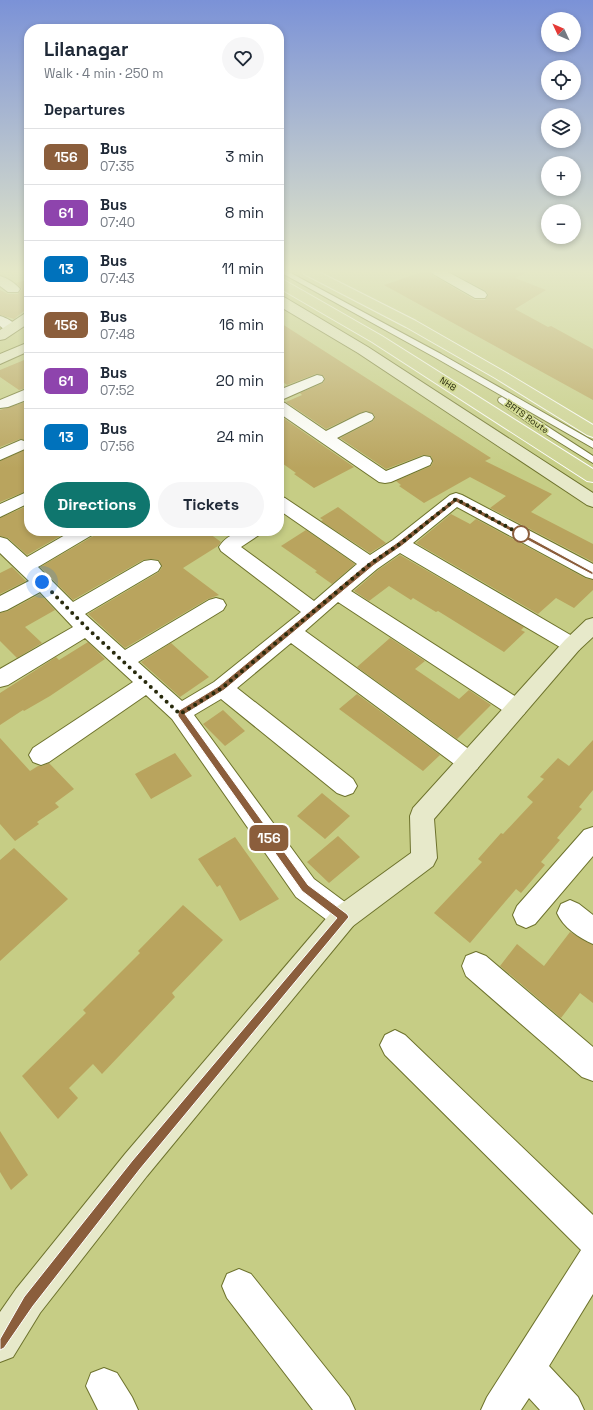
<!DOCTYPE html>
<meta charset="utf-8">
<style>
body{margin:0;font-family:"Space Grotesk",sans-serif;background:#f6f6f7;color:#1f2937;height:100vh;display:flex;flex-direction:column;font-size:15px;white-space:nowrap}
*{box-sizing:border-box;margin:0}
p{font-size:13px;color:#747a83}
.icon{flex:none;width:22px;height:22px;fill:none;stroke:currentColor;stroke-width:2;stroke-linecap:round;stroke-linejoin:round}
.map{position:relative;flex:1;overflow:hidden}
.drawer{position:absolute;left:24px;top:24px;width:260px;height:512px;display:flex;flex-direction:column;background:#fff;border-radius:16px;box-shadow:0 2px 6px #0003}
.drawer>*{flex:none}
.badge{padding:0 8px;border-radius:6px;font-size:14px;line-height:26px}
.needle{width:26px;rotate:314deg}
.tools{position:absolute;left:541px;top:12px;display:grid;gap:8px}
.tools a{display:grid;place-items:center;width:40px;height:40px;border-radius:50%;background:#fff;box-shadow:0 2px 6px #0003;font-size:20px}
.you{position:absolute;width:20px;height:20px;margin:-10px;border:3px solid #fff;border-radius:50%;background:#1a73e8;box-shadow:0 0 0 6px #1a73e833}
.map>.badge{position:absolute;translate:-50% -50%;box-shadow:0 0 0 2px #fff}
h2{padding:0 20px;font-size:15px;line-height:36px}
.round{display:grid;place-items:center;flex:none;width:42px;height:42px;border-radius:21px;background:#f6f6f7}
.headline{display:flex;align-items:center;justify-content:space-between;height:68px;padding:0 20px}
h1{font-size:19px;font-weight:800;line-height:30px}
.primary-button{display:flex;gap:8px;margin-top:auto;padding:8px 20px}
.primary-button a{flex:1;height:46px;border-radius:24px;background:#0f766e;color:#fff;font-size:16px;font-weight:800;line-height:46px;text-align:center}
.primary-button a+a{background:#f6f6f7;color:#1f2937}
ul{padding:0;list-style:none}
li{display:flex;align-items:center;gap:12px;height:56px;padding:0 20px;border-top:1px solid #e0e1e3}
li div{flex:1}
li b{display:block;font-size:15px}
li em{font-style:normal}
li .badge{min-width:44px;font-weight:700;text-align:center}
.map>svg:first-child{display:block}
.building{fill:#b9a45e}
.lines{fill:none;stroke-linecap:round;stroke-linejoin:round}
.lane-casing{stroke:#6d722c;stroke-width:2}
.street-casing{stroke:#6d722c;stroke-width:2}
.secondary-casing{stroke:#6d722c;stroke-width:2}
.primary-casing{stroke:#fff;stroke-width:2}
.lane{fill:#fff;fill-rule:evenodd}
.street{fill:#fff;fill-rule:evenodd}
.secondary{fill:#e7e9ca;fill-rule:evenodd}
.primary{fill:#ced495;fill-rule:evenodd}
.line{fill:#8b5e3c;stroke:#fff}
.walk{stroke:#282a0c;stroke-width:4;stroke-dasharray:0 7.2}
.stop-dot{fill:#fff;stroke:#8b5e3c;stroke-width:2}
.labels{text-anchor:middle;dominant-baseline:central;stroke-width:3;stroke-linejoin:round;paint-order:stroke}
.far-street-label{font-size:9px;fill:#282a0c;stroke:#d2da92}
</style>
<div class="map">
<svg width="593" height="1410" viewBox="0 0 593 1410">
<rect width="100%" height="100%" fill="#c6cd85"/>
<!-- building -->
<path class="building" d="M 425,271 L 430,271 L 432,275 L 475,300 L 485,300 L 488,294 L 486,291 L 449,271 L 529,271 L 515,278 L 546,290 L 515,309 L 548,327 L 551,326 L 593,349 L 593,400 L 384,285 Z
M 29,279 L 29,307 L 14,319 L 0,315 L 0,290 L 8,294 L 18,294 L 22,289 L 16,283 Z
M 279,322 L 491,458 L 485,461 L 552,494 L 531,512 L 593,544 L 593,562 L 490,508 L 506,496 L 470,477 L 424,503 L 399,486 L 401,485 L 396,481 L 431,466 L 433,462 L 431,456 L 423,455 L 386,469 L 340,438 L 373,421 L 375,416 L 372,413 L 366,411 L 360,413 L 326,429 L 286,402 L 302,395 L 300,393 L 323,383 L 325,378 L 322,375 L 316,374 L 287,385 L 279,379 Z
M 29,358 L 29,387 L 19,390 L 0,377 L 0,370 Z
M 29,401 L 29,442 L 20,439 L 0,447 L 0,410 Z
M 279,415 L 354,467 L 314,488 L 294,474 L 296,473 L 279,461 Z
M 29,448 L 29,490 L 0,502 L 0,461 Z
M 29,505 L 29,531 L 56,531 L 62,535 L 27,555 L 8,538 L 0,536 L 0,518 Z
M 338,507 L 386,543 L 370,553 L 321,521 L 323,520 L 320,518 Z
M 451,514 L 470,524 L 476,519 L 585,578 L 593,580 L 593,590 L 574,608 L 556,598 L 538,614 L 416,543 Z
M 306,530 L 355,564 L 332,584 L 315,572 L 317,571 L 281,546 Z
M 102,531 L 206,531 L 221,542 L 218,546 L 183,568 L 219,595 L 208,599 L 125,648 L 88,614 L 159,572 L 162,567 L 159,560 L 151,559 L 143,560 L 73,600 L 40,567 Z
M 400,555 L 524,627 L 521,630 L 525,632 L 504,652 L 438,611 L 436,612 L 413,598 L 411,600 L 389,586 L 369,601 L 354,591 L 378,570 Z
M 12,567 L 26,581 L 0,594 L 0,573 Z
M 40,594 L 55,610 L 25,627 L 42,643 L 17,658 L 0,641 L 0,613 L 8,611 Z
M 390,638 L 425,661 L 415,669 L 459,699 L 469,690 L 491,705 L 457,739 L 357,667 Z
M 88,642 L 105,659 L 50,696 L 24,711 L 23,710 L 0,725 L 0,693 L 56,657 L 59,660 Z
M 171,643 L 209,677 L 180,697 L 141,662 Z
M 357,694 L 440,755 L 423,771 L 339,709 Z
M 223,710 L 245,731 L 225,746 L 203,724 Z
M 0,738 L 30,771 L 38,766 L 42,766 L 49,763 L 74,789 L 55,803 L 59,807 L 37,822 L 39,824 L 15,841 L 0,824 Z
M 593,740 L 593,790 L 579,807 L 582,809 L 557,838 L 560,840 L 541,862 L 545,865 L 521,893 L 516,889 L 470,943 L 434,913 L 482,862 L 478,859 L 501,833 L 503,834 L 533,802 L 527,797 L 544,779 L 540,777 L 558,758 L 569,766 Z
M 175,753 L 192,776 L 151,799 L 135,774 Z
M 322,793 L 350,816 L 325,839 L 297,816 Z
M 338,836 L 360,857 L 329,883 L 307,862 Z
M 235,837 L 279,899 L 240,921 L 220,885 L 217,887 L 198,859 Z
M 14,848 L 68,899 L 0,961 L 0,860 Z
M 183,905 L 223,940 L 172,993 L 175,997 L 102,1074 L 93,1064 L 69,1088 L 78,1098 L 58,1119 L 22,1076 L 86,1013 L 83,1010 L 140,953 L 138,951 Z
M 570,932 L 593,945 L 593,1003 L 580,993 L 561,1018 L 500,966 L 517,944 L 544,966 Z
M 0,1131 L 28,1175 L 11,1190 L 0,1172 Z"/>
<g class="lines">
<defs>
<path id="lane" d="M 279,271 L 287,271 L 441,354 L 593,441 L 593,448 L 436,358 L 280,272 Z
M 502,397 L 593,456 L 593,463 L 530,424 L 499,402 L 498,400 L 499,398 Z"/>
<path id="street" d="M 431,271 L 446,271 L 485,292 L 487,295 L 485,298 L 475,298 L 433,274 Z
M 0,276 C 7,278 15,283 20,289 L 18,292 L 8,292 L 0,286 Z
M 0,316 C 7,318 14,322 18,328 L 16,331 C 9,333 6,331 0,326 Z
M 317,375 L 322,376 L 324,379 L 322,382 L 279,401 L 279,390 Z
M 29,388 L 29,399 L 8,407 L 0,408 L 0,400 Z
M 279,401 L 285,403 L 326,431 L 360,414 L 366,412 L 372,414 L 374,417 L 372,420 L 337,438 L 386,471 L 424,456 L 430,457 L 432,461 L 430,465 L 391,482 L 385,483 L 379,482 L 279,413 Z
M 21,440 L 27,442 L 29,445 L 27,448 L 0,460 L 0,449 Z
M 29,491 L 29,503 L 0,517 L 0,504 Z
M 456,493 L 462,495 L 593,564 L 593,579 L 586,577 L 457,507 L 413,543 L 579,640 L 582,645 L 579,650 L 572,653 L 565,650 L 400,553 L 377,569 L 351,591 L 524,702 L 527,708 L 524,714 L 516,717 L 508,714 L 338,602 L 305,631 L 477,755 L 481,762 L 477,769 L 469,772 L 461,769 L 291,643 L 237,688 L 353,779 L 357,786 L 353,793 L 345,796 L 337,793 L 221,699 L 194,715 L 314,879 L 353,908 L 357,917 L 353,926 L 344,930 L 335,926 L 296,897 L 172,719 L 146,695 L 49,762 L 41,765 L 33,762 L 29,755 L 33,748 L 133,682 L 85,638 L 8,685 L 0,687 L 0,669 L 73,627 L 40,592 L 7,610 L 0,612 L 0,596 L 29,581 L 0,553 L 0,537 L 7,539 L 27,557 L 72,531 L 95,531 L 92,535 L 38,567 L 73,602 L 144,561 L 151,560 L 158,561 L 161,566 L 158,571 L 85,614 L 125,650 L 209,600 L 216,598 L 223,600 L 226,605 L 223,610 L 138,662 L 182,701 L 214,682 L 301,612 L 221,551 L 219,547 C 229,531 245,531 262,531 L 259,535 L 241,547 L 314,601 L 357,564 L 279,510 L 279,496 L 285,498 L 370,555 L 393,540 L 450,495 Z
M 593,827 L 593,856 L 535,924 L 526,928 L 517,924 L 513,915 L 517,906 L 584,830 Z
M 570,900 L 579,904 L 593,915 L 593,944 C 579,938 563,927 557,913 L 561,904 Z
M 476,952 L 486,956 L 593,1047 L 593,1081 L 582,1077 L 466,976 L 462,966 L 466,956 Z
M 395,1030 L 405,1035 L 593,1215 L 593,1294 L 549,1366 L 578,1397 L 584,1410 L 540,1410 L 529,1398 L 521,1410 L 481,1410 L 487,1397 L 581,1250 L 385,1055 L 380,1045 L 385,1035 Z
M 239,1269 L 251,1274 L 349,1397 L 355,1410 L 313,1410 L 227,1298 L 222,1286 L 227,1274 Z
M 104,1368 L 117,1373 L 132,1397 L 138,1410 L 98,1410 L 86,1386 L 91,1373 Z"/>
<path id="secondary" d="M 279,296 L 284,297 L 368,347 L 593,493 L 593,507 L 587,505 L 358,353 L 279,306 Z
M 29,313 L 29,323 L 5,339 L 0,340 L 0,330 L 24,314 Z
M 29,342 L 29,351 L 0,364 L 0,354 Z
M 593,618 L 593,637 L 579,650 L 434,819 L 437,858 L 433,866 L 353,926 L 147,1176 L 40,1313 L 13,1357 L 0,1362 L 0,1312 L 16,1289 L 125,1154 L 335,908 L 411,853 L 410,816 L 413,808 L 565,640 L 586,620 Z"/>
<path id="primary" d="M 302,271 L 317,271 L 416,321 L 505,372 L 593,425 L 593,437 L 587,435 L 495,378 L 406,327 L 304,274 Z
M 279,279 L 284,280 L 382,336 L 593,469 L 593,482 L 587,481 L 372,342 L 279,288 Z"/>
</defs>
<!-- lane casing -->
<use href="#lane" class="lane-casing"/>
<!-- street casing -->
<use href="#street" class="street-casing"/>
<!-- secondary casing -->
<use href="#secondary" class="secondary-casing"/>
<!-- primary casing -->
<use href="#primary" class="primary-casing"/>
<!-- lane -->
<use href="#lane" class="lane"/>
<!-- street -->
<use href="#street" class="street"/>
<!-- secondary -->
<use href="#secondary" class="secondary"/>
<!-- primary -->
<use href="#primary" class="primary"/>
</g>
<!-- sky -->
<linearGradient id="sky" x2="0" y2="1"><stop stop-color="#7b92d7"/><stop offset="0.58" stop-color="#e5e8c8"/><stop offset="1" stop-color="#e5e8c8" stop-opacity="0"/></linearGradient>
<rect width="593" height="468" fill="url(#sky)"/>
<!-- line -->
<path class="line" d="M 456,497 L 593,572 L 593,575 L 591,574 L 456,502 L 403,545 L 373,566 L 224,690 L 185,714 L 308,885 L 347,914 L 349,917 L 140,1169 L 33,1306 L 4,1348 L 0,1350 L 0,1339 L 24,1297 L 132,1161 L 337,918 L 302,891 L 178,716 L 178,711 L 219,686 L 368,563 L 398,542 Z"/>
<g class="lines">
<!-- walk -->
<path class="walk" d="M 42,582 L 87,628 L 180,714 L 222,688 L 370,564 L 400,544 L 456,499 L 524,536 L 521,534"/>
</g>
<!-- markers -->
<circle class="stop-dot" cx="521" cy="534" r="8"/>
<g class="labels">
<!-- far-street labels -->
<g class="far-street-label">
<text transform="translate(448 384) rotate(33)">NH8</text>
<text transform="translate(527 417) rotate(35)">BRTS Route</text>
</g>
</g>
</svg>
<div class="tools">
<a><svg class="needle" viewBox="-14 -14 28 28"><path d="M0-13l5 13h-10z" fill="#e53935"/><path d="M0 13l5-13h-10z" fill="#747a83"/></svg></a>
<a><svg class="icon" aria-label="locate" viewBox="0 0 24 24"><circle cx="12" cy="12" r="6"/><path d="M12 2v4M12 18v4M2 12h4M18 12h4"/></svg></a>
<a><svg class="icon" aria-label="layers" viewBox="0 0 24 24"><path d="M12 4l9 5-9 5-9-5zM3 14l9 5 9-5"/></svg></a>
<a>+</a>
<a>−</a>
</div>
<div class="you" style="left:42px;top:582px"></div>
<b class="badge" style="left:269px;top:838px;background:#8b5e3c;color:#fff">156</b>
<section class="drawer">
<div class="headline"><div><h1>Lilanagar</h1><p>Walk · 4 min · 250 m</p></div><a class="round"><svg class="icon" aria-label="heart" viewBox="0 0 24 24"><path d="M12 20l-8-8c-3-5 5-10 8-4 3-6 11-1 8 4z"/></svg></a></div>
<h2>Departures</h2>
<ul>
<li><span class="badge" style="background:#8b5e3c;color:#fff">156</span><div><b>Bus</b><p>07:35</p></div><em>3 min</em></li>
<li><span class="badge" style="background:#8e44ad;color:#fff">61</span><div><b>Bus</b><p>07:40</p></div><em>8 min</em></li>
<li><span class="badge" style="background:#0072bc;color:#fff">13</span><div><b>Bus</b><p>07:43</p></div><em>11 min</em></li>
<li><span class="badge" style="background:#8b5e3c;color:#fff">156</span><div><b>Bus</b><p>07:48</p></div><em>16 min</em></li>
<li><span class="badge" style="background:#8e44ad;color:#fff">61</span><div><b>Bus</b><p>07:52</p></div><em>20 min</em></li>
<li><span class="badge" style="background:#0072bc;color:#fff">13</span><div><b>Bus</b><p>07:56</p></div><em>24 min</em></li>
</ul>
<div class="primary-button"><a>Directions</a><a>Tickets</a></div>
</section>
</div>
